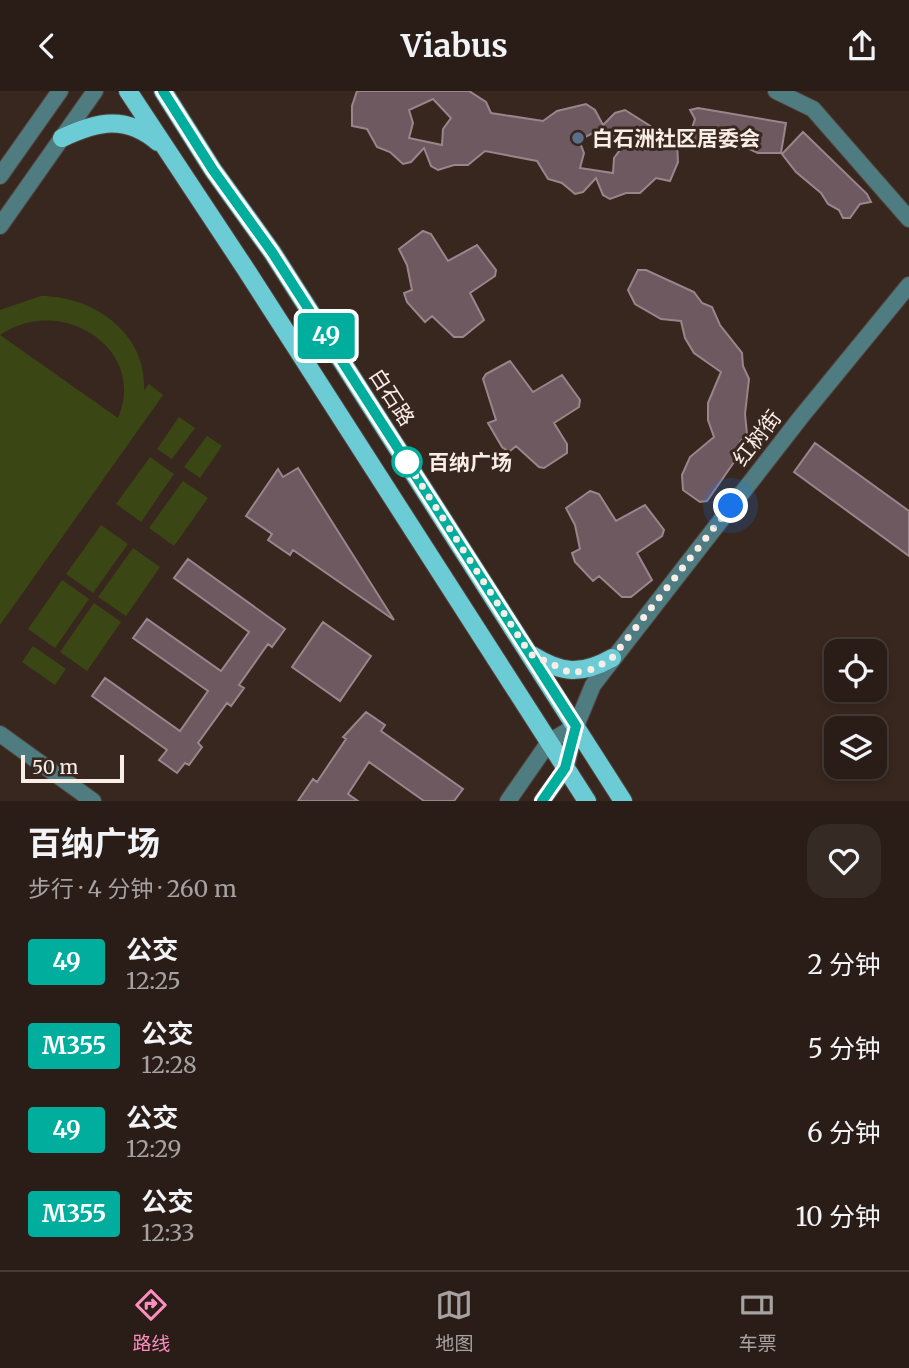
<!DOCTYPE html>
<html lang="zh">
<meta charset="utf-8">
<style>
body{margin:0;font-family:Merriweather,"Noto Sans SC",serif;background:#362a24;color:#f1f3f6;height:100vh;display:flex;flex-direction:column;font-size:26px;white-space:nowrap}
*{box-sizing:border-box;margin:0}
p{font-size:23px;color:#a5a2a1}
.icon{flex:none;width:38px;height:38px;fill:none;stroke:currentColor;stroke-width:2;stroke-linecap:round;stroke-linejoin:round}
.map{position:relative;height:710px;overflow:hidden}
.side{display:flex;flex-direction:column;background:#2a1d17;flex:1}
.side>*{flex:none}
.badge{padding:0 14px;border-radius:5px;font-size:24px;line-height:46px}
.controls{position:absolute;left:824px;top:548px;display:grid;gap:14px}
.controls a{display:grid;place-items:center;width:63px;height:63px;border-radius:14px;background:#2a1d17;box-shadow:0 4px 10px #0003,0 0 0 2px #463b36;font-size:35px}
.scale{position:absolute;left:21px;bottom:18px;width:103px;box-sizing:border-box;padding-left:7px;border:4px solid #f8ede7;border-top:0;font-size:19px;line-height:24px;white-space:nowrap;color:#f8ede7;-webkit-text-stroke:5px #38271f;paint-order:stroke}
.you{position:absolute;width:35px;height:35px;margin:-18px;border:5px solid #fff;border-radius:50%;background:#1a73e8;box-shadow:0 0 0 10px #1a73e833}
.map>.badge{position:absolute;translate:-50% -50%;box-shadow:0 0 0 4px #fff}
.round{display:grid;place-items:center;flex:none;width:74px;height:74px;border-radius:21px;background:#362a24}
.summary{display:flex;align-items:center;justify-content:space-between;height:119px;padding:0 28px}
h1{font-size:33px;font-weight:700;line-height:52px}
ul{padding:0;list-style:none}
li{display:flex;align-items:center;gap:21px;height:84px;padding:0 28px}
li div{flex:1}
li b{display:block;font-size:26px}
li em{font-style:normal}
li .badge{min-width:77px;font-weight:700;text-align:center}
header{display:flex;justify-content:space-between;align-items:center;height:91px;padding:0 28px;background:#2a1d17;font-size:32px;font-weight:700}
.tab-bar{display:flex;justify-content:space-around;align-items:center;height:98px;border-top:2px solid #463b36;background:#2a1d17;font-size:19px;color:#a5a2a1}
.tab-bar a{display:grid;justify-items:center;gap:4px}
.tab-bar .on{color:#fd8ebf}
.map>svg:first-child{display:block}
.green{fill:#3a4613}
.building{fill:#6e5961;stroke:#9b858c;stroke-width:2;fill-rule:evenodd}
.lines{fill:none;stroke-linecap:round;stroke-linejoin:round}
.minor-casing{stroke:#53433b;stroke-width:18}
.major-casing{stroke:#53433b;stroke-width:20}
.minor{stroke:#4f7c80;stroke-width:16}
.major{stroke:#6bccd6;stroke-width:18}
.line-casing{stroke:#fff;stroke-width:16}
.line{stroke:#01ad9c;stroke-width:10}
.walk{stroke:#f8ede7;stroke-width:7;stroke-dasharray:0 12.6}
.service-dot{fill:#5c6f8a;stroke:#38271f;stroke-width:2.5}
.stop-dot{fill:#fff;stroke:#01ad9c;stroke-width:3.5}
.labels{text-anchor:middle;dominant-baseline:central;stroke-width:6;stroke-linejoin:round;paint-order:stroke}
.poi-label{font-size:21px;font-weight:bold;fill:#f8ede7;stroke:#38271f;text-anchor:start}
.street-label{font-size:21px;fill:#f8ede7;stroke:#38271f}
.stop-label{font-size:21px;font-weight:bold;fill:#f8ede7;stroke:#38271f;text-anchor:start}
</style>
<header><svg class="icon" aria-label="back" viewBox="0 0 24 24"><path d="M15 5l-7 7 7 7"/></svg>Viabus<svg class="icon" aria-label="share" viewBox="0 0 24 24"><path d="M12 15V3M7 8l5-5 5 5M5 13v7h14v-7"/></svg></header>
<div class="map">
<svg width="909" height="710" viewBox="0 0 909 710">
<rect width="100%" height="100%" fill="#38271f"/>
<!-- green -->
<path class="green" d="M 41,205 C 92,205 147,241 144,299 L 149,293 L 163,304 L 0,534 L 0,244 L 118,327 C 148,258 61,202 0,244 L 0,219 Z
M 179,326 L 195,337 L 172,368 L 157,358 Z
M 207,345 L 222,355 L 200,387 L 184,376 Z
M 150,366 L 174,383 L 141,431 L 116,413 Z
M 183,390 L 208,407 L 174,455 L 149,437 Z
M 101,434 L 128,453 L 93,502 L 66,483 Z
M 133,457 L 160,476 L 126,525 L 98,506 Z
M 62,489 L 89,508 L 55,557 L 28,538 Z
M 94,512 L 121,531 L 87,580 L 60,561 Z
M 33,555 L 66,578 L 55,594 L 22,571 Z"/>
<!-- building -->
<path class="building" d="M 357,0 L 469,0 L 486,11 L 491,22 L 543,30 L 557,20 L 586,13 L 595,19 L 603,34 L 615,22 L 625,19 L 655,38 L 661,48 L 677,51 L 678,71 L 670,90 L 656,87 L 640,102 L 626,102 L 610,108 L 603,104 L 596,87 L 583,101 L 575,103 L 562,92 L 548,88 L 537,70 L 485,60 L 468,74 L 454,74 L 438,79 L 431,75 L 424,57 L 411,71 L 403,73 L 390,61 L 377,56 L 367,38 L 352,35 L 352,15 ZM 433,8 L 451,27 L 443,38 L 442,54 L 409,47 L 413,32 L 409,19 ZM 603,37 L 622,56 L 614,67 L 613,82 L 580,77 L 584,62 L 579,49 Z
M 698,17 L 786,32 L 781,62 L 758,62 L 745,56 L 737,58 L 688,48 L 695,28 L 690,19 Z
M 803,41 L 867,103 L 871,111 L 860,113 L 850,127 L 843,127 L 839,119 L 828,113 L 821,102 L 796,81 L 782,63 Z
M 423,140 L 431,143 L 448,170 L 477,154 L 496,179 L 495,185 L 470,202 L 484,229 L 463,246 L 454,246 L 432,225 L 425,231 L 407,211 L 404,202 L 412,199 L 407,174 L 399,158 Z
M 638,179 L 646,179 L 694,201 L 702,212 L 712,216 L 720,234 L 742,262 L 743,275 L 749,288 L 745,323 L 747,343 L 740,351 L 739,364 L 707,410 L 700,411 L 683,399 L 682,384 L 690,366 L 714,346 L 708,329 L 708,312 L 721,281 L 694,262 L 685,247 L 681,230 L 661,228 L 635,213 L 628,199 Z
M 510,270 L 533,301 L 562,284 L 580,309 L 579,316 L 554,332 L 567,353 L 567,362 L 544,377 L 539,376 L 516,355 L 509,361 L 502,356 L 488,332 L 496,329 L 483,288 L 486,283 Z
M 815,352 L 909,420 L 909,465 L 794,381 Z
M 298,377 L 394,529 L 293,459 L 290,464 L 268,449 L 272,443 L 246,425 L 278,378 L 283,386 Z
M 590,400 L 599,403 L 616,430 L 645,414 L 664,439 L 662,445 L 637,462 L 652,489 L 631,506 L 622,506 L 599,485 L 593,490 L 575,471 L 572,462 L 580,458 L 575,434 L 566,417 Z
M 188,468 L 285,538 L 272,556 L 268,553 L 239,594 L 244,597 L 231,615 L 227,612 L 198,652 L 202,656 L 189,674 L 185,672 L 177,682 L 159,669 L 167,659 L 92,605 L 105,587 L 180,640 L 208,600 L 133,547 L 147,528 L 221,580 L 249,541 L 174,487 Z
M 323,531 L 371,565 L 340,610 L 292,576 Z
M 366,621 L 385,634 L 381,640 L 463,698 L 454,710 L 424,710 L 369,671 L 348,703 L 358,710 L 298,710 L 313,688 L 317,691 L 346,648 L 343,646 Z"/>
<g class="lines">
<defs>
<path id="minor" d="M 776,0 L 813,18 L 909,128
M 0,85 L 60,0
M 0,135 L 95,0
M 0,643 L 93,710
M 508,710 L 549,651 L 576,635
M 542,710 L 566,677 L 576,635 L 593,594 L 801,326 L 909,194"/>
<path id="major" d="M 128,0 L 245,177 L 587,710
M 163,0 L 213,79 L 272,161 L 623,710
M 62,47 C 98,30 126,24 158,51
M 532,564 C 562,583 582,584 612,567"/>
</defs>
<!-- minor casing -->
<use href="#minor" class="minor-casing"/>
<!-- major casing -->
<use href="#major" class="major-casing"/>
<!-- minor -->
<use href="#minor" class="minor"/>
<!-- major -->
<use href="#major" class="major"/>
</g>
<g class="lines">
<defs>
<path id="line" d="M 163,0 L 213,79 L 272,161 L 576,635 L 565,677 L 542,710"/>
</defs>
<!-- line casing -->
<use href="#line" class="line-casing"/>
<!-- line -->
<use href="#line" class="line"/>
<!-- walk -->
<path class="walk" d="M 407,371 L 401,362 L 530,563 L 571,582 L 594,578 L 612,567 L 731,415"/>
</g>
<!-- markers -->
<circle class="service-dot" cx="578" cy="47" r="7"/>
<circle class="stop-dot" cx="407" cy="371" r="14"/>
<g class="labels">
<!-- poi labels -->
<g class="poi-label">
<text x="592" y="47">白石洲社区居委会</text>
</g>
<!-- street labels -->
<g class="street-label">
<text transform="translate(392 306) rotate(57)">白石路</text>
<text transform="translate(757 347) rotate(-52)">红树街</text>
</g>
<!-- stop labels -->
<g class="stop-label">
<text x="428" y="371">百纳广场</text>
</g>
</g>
</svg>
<div class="controls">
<a><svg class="icon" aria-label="locate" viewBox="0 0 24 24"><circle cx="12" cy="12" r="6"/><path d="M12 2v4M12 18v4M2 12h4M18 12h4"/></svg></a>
<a><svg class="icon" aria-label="layers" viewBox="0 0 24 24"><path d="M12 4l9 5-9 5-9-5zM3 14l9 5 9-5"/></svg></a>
</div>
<div class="scale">50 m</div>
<div class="you" style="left:731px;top:415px"></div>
<b class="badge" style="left:326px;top:245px;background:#01ad9c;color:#fff">49</b>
</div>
<section class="side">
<div class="summary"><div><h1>百纳广场</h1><p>步行 · 4 分钟 · 260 m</p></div><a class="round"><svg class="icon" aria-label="heart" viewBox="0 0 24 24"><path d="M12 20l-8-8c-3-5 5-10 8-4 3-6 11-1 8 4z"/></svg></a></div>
<ul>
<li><span class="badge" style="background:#01ad9c;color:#fff">49</span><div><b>公交</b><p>12:25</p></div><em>2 分钟</em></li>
<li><span class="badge" style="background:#01ad9c;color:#fff">M355</span><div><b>公交</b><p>12:28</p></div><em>5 分钟</em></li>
<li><span class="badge" style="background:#01ad9c;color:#fff">49</span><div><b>公交</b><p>12:29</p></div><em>6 分钟</em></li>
<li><span class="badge" style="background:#01ad9c;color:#fff">M355</span><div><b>公交</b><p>12:33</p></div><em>10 分钟</em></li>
</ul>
</section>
<nav class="tab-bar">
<a class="on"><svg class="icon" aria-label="directions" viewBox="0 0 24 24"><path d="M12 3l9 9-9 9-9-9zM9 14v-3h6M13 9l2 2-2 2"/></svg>路线</a>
<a><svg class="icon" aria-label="map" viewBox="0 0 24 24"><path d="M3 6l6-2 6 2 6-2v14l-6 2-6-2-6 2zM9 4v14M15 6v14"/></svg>地图</a>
<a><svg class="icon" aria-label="tickets" viewBox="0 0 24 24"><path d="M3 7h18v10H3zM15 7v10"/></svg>车票</a>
</nav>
